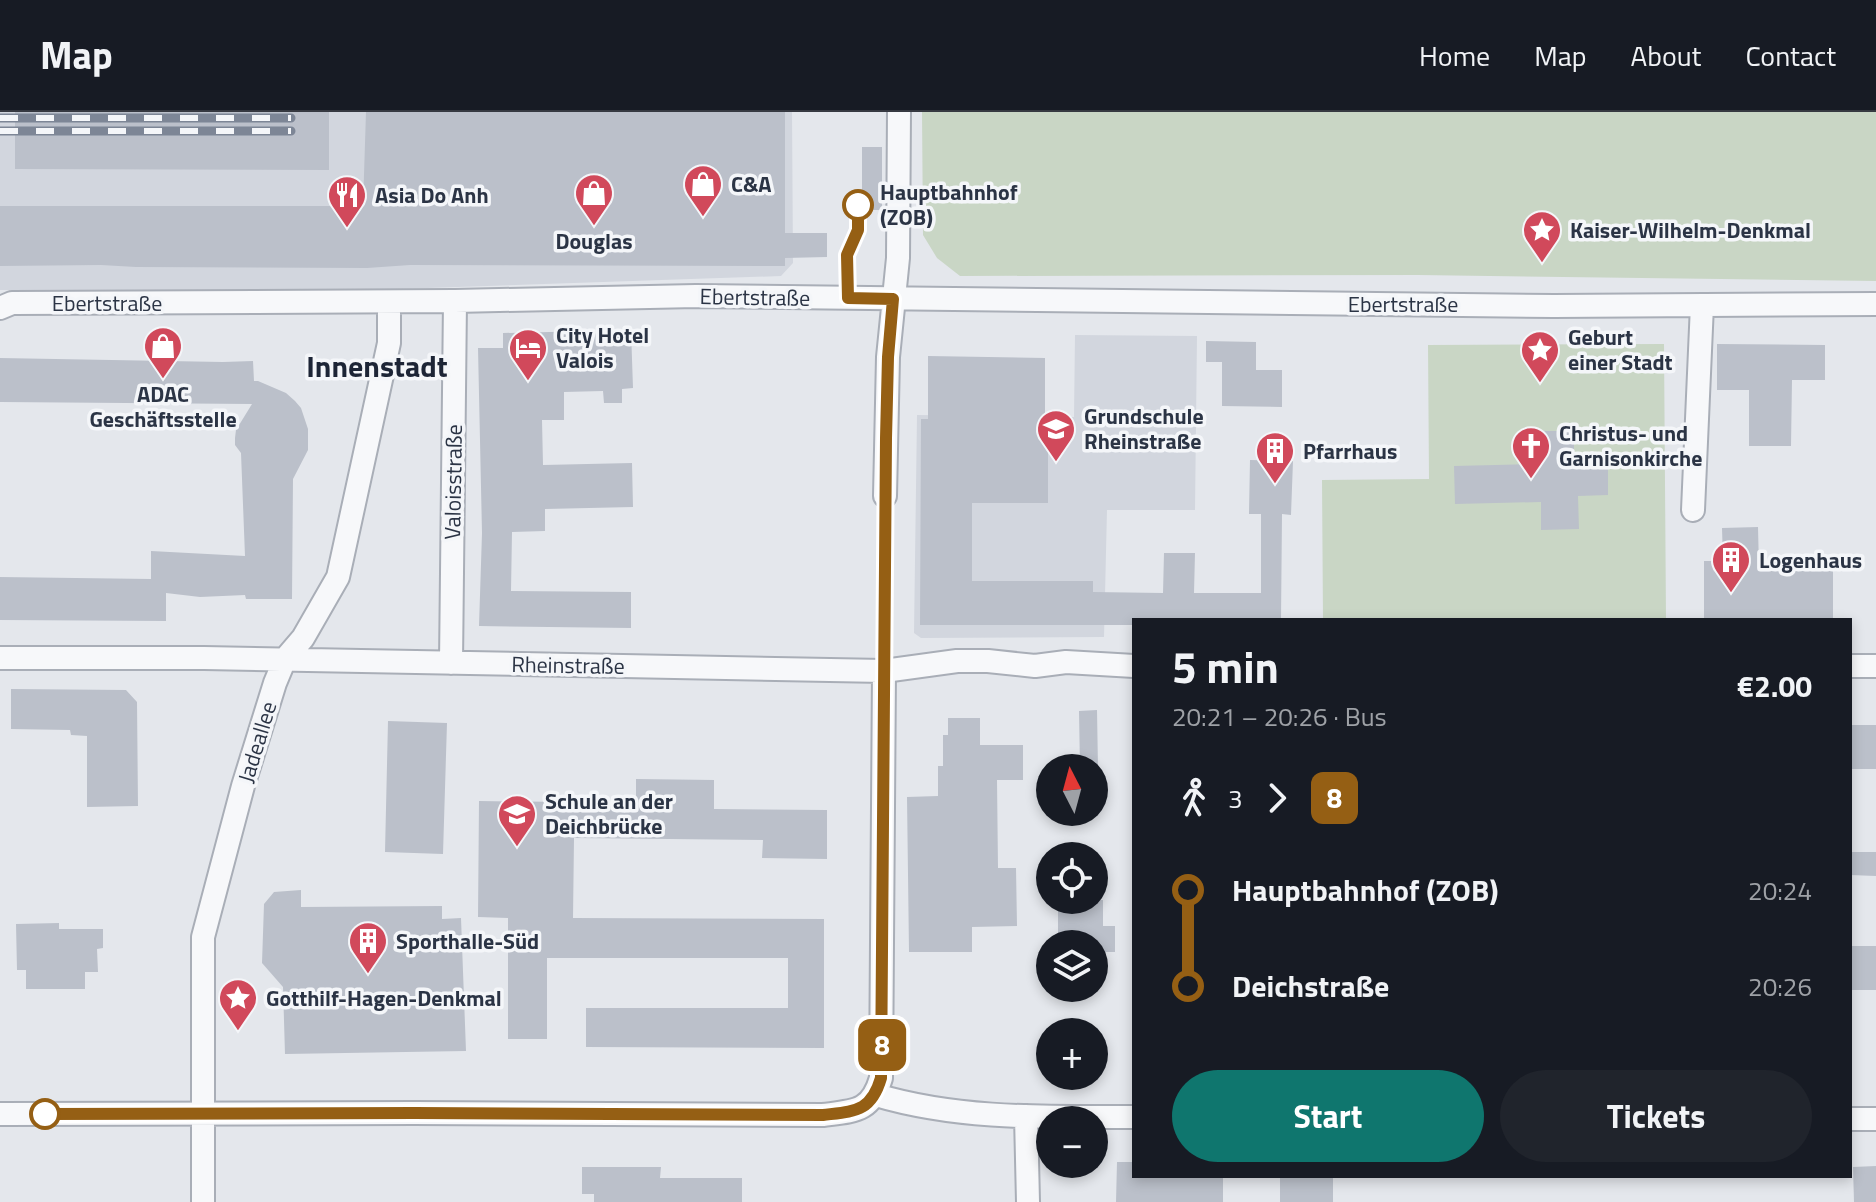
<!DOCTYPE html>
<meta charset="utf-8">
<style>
body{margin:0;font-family:"Titillium Web",sans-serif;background:#20242c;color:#f1f3f6;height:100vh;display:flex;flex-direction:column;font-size:30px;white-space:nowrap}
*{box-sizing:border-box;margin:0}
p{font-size:26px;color:#9ea1a6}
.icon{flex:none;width:44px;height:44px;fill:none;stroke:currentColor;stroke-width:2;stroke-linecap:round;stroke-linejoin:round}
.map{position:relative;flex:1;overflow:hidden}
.sheet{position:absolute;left:1132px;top:506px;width:720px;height:560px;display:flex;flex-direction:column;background:#171b24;border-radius:0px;box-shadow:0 4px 12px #0003}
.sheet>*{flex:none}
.badge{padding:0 16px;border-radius:12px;font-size:28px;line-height:52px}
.needle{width:52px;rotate:354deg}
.tools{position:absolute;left:1036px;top:642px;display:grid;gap:16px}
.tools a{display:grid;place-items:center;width:72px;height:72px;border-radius:50%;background:#171b24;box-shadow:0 4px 12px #0003;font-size:40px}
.map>.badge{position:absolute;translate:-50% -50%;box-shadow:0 0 0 4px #fff}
.legs{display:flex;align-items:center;gap:12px;height:88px;padding:0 40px;font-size:26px}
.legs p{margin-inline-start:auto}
.overview{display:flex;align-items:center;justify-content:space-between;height:136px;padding:0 40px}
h1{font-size:44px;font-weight:700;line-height:60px}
.cta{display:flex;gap:16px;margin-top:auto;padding:16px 40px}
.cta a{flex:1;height:92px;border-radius:48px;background:#0f766e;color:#fff;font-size:32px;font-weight:700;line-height:92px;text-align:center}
.cta a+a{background:#20242c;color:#f1f3f6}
ul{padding:0 40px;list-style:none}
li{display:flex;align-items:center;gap:28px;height:96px;font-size:30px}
li i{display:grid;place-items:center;width:12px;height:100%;margin:0 10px;background:currentColor}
li i::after{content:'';width:20px;height:20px;margin:-10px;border:6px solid;border-radius:50%;background:#171b24}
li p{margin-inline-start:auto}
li:first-child i{background:linear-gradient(#0000 50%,currentColor 0)}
li:last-child i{background:linear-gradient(currentColor 50%,#0000 0)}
header{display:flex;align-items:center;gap:48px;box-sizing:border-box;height:112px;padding:0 40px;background:#171b24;border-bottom:2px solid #363941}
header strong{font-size:38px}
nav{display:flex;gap:44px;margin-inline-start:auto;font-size:28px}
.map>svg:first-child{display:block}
.built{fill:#d2d6de}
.green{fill:#c9d6c5}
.building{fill:#bbc0ca}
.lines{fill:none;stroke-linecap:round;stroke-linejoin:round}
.minor-casing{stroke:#a9aeb7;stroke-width:26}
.minor{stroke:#f7f8fa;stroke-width:22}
.rail-casing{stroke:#7d8696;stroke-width:9}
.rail{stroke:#f4f6f9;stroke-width:6;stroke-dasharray:18;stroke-linecap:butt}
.line-1-casing{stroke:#fff;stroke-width:18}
.line-1{stroke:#955f14;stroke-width:12}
.stop-1-dot{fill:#fff;stroke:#955f14;stroke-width:4}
.labels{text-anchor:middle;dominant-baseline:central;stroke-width:7;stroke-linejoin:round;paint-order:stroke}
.poi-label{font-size:22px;font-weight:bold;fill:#2b3445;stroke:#f4f6f9;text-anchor:start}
.stop-label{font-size:22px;font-weight:bold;fill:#2b3445;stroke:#f4f6f9;text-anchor:start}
.street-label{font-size:22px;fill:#2b3445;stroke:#f4f6f9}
.district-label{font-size:30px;font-weight:bold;fill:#1d2536;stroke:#f4f6f9}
</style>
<header>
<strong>Map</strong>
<nav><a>Home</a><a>Map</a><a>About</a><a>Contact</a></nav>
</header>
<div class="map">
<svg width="1876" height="1090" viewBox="0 0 1876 1090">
<rect width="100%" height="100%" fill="#e4e7ec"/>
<!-- built -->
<path class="built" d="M 0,0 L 792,0 L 793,151 L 781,164 L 367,178 L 0,178 Z
M 1075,223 L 1197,224 L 1195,398 L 1107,398 L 1104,525 L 921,526 L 914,521 L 917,303 L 1074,305 Z"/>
<!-- green -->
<path class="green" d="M 922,0 L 1876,0 L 1876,169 L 1418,163 L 960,164 L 937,146 L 923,123 Z
M 1664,232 L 1666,508 L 1323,508 L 1322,368 L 1429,367 L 1428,233 Z"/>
<!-- building -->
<path class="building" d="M 15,0 L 329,0 L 329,58 L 15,57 Z
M 366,0 L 785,0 L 785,121 L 827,121 L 827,145 L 785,146 L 785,154 L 410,153 L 367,156 L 136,155 L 101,153 L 0,154 L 0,94 L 363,94 Z
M 862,35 L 882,35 L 882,98 L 862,98 Z
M 631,218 L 633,276 L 622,277 L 622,291 L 604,291 L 603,279 L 564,280 L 564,308 L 542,308 L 543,353 L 632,351 L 633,395 L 545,397 L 545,419 L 512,420 L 511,479 L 631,480 L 631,516 L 479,514 L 482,421 L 478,236 L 503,236 L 503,221 Z
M 1206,229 L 1256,230 L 1256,258 L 1282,258 L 1282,295 L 1222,294 L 1222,250 L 1206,250 Z
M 1717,232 L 1825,233 L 1825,268 L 1792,268 L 1791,334 L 1749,334 L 1749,278 L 1717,278 Z
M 928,244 L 1045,246 L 1045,307 L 1048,307 L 1048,391 L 972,391 L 972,469 L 1093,469 L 1093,480 L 1163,481 L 1164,441 L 1195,441 L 1194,481 L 1261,481 L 1261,402 L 1249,402 L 1250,348 L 1293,349 L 1291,403 L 1282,402 L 1281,508 L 1134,508 L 1134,513 L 920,513 L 921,307 L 928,307 Z
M 0,246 L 223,250 L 253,249 L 254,269 L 258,269 L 286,281 L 295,289 L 301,296 L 308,317 L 308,338 L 293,367 L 292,487 L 246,487 L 245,483 L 200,485 L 166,481 L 166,509 L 0,508 L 0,465 L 151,467 L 151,439 L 245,444 L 241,341 L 235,333 L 235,326 L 236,318 L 252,292 L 0,290 Z
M 1541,319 L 1574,319 L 1574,353 L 1608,352 L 1608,383 L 1578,384 L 1579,417 L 1541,418 L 1541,390 L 1455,392 L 1454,354 L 1542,352 Z
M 1758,415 L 1759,456 L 1833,456 L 1833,508 L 1704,508 L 1704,449 L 1723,449 L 1722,416 Z
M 11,577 L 126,578 L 137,590 L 138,694 L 87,695 L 87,624 L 71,623 L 70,618 L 11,617 Z
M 1097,598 L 1098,656 L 1080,656 L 1079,599 Z
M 948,606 L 980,606 L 980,633 L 1023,633 L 1023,668 L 997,668 L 998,756 L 1016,756 L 1017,814 L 972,815 L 972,840 L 909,840 L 907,685 L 938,684 L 938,654 L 943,654 L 943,623 L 948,623 Z
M 388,609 L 447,611 L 443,742 L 385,740 Z
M 1850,613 L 1876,613 L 1876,657 L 1850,657 Z
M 636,667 L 714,668 L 714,697 L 827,698 L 827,747 L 762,746 L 763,728 L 574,726 L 573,806 L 824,807 L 824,936 L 586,935 L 586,896 L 788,896 L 788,846 L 547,846 L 547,927 L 508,927 L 508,806 L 478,805 L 479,689 L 636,691 Z
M 1850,740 L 1876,740 L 1876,764 L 1850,763 Z
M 301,778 L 301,795 L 442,794 L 442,807 L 461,806 L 466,939 L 285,942 L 283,875 L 262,851 L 264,792 L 274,780 Z
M 1058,788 L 1103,788 L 1103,814 L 1115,814 L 1115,840 L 1094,840 L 1094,832 L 1058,832 Z
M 59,811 L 59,817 L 103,817 L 103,836 L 97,837 L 98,860 L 85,860 L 85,877 L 26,877 L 26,858 L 17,858 L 16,812 Z
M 1850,834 L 1876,834 L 1876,878 L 1850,878 Z
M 1117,1050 L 1134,1050 L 1134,1064 L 1223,1064 L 1223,1090 L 1116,1090 Z
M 1876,1054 L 1876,1090 L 1854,1090 L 1853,1055 Z
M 582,1055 L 661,1055 L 660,1066 L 742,1066 L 742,1090 L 594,1090 L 594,1082 L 582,1082 Z
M 1280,1064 L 1333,1064 L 1333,1090 L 1280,1090 Z"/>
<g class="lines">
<defs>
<path id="minor" d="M 0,196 L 12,191 L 455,189 L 696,184 L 1554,194 L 1876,192
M 885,384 L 888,245 L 898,146 L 899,0
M 1693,398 L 1702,193
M 0,546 L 204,546 L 884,559 L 957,549 L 988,549 L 1035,554 L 1066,550 L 1134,554
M 451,551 L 455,189
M 1850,554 L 1876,554
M 876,983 C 960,1008 1048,1005 1134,1005
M 0,1002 L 414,1001 L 823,1003 C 855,999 871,1000 881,966 L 884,559
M 1026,1004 L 1028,1090
M 1850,1007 L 1876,1007
M 203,1090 L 203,825 L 243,674 L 275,571 L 285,547 L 303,526 L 338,465 L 389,231 L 389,190"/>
</defs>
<!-- minor casing -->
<use href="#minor" class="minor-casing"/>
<!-- minor -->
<use href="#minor" class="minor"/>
<defs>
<path id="rail" d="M 0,6 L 291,6
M 0,19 L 291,19"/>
</defs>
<!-- rail casing -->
<use href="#rail" class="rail-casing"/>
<!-- rail -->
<use href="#rail" class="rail"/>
</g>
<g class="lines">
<defs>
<path id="line-1" d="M 45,1002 L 414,1001 L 823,1003 C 855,999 871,1000 881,966 L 886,326 L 888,245 L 893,187 L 848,186 L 847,143 L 858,118 L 858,93"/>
</defs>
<!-- line-1 casing -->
<use href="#line-1" class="line-1-casing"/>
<!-- line-1 -->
<use href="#line-1" class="line-1"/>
</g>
<!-- icons -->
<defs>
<symbol id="shop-pin" viewBox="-11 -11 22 30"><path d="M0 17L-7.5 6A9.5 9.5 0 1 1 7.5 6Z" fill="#d1495b" stroke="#f4f6f9"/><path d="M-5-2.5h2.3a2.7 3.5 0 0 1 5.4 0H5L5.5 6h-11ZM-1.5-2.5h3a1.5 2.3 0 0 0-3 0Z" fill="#fff"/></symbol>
<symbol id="restaurant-pin" viewBox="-11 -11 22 30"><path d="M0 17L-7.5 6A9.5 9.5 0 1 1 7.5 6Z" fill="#d1495b" stroke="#f4f6f9"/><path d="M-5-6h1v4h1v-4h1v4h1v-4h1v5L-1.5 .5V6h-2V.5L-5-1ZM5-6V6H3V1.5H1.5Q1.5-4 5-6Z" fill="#fff"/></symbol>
<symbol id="sight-pin" viewBox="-11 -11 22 30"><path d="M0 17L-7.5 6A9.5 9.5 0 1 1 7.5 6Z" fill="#d1495b" stroke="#f4f6f9"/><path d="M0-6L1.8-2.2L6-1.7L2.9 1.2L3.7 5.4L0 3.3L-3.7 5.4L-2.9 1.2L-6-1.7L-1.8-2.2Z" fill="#fff"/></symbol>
<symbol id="hotel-pin" viewBox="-11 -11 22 30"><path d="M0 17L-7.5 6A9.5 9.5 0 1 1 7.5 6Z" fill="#d1495b" stroke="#f4f6f9"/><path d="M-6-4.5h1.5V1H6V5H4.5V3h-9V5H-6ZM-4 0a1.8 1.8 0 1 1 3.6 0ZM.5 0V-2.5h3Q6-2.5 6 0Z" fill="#fff"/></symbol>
<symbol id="school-pin" viewBox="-11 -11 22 30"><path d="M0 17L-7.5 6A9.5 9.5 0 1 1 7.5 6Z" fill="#d1495b" stroke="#f4f6f9"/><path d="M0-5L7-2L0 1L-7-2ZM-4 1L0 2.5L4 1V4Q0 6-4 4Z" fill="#fff"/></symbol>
<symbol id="church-pin" viewBox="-11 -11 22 30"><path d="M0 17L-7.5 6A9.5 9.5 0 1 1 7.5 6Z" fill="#d1495b" stroke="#f4f6f9"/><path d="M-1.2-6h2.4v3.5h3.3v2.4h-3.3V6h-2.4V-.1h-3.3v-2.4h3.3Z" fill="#fff"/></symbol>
<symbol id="building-pin" viewBox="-11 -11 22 30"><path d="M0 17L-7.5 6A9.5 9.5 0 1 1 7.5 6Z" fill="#d1495b" stroke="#f4f6f9"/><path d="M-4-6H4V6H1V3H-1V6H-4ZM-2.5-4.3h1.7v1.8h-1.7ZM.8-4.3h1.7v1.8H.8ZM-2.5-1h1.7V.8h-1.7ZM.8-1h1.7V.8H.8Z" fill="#fff"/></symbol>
</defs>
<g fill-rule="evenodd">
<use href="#shop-pin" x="681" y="50" width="44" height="60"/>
<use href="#shop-pin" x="572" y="59" width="44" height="60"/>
<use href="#restaurant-pin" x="325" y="61" width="44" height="60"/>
<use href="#sight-pin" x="1520" y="96" width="44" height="60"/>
<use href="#shop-pin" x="141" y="212" width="44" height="60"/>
<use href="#hotel-pin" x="506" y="214" width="44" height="60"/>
<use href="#sight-pin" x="1518" y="216" width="44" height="60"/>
<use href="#school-pin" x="1034" y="295" width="44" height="60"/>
<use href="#church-pin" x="1509" y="312" width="44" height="60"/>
<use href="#building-pin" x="1253" y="317" width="44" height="60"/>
<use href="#building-pin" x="1709" y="426" width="44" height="60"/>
<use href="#school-pin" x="495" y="680" width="44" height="60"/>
<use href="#building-pin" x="346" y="807" width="44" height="60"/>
<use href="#sight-pin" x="216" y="864" width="44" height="60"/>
</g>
<!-- markers -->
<g class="stop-1-dot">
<circle cx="858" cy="93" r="14"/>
<circle cx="45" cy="1002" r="14"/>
</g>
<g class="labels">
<!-- poi labels -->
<g class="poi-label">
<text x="731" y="72">C&amp;A</text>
<text x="375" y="83">Asia Do Anh</text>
<text x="1570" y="118">Kaiser-Wilhelm-Denkmal</text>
<text x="594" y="129" text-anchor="middle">Douglas</text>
<text x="556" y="223">City Hotel<tspan x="556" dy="25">Valois</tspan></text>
<text x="1568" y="225">Geburt<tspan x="1568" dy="25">einer Stadt</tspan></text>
<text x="163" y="282" text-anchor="middle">ADAC<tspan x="163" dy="25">Geschäftsstelle</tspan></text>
<text x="1084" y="304">Grundschule<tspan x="1084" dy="25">Rheinstraße</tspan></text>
<text x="1559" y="321">Christus- und<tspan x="1559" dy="25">Garnisonkirche</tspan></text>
<text x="1303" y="339">Pfarrhaus</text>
<text x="1759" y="448">Logenhaus</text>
<text x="545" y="689">Schule an der<tspan x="545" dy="25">Deichbrücke</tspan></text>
<text x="396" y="829">Sporthalle-Süd</text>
<text x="266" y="886">Gotthilf-Hagen-Denkmal</text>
</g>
<!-- stop labels -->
<g class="stop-label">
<text x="880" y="80">Hauptbahnhof<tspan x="880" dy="25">(ZOB)</tspan></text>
</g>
<!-- street labels -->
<g class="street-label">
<text transform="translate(755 185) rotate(1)">Ebertstraße</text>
<text x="107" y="191">Ebertstraße</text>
<text x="1403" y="192">Ebertstraße</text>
<text transform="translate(453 370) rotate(-89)">Valoisstraße</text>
<text transform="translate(568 553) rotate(1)">Rheinstraße</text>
<text transform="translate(257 630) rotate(-73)">Jadeallee</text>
</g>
<!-- district labels -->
<g class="district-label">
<text x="377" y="254">Innenstadt</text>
</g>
</g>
</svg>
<div class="tools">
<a><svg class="needle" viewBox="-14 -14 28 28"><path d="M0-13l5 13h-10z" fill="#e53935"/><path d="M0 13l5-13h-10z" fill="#9ea1a6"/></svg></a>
<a><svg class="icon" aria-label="locate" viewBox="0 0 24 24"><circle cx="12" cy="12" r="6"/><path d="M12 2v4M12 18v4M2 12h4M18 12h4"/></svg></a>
<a><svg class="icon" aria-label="layers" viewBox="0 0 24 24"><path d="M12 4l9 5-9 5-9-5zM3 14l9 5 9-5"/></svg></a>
<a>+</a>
<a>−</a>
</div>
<b class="badge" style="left:882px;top:933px;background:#955f14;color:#fff">8</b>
<section class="sheet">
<div class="overview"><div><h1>5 min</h1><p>20:21 – 20:26 · Bus</p></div><b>€2.00</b></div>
<div class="legs"><svg class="icon" aria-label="walk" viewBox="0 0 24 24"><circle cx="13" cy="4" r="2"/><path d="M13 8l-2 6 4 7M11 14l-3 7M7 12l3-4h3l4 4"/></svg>3<svg class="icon" aria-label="forward" viewBox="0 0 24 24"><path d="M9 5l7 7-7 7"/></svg><b class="badge" style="background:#955f14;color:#fff">8</b></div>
<ul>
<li><i style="color:#955f14"></i><b>Hauptbahnhof (ZOB)</b><p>20:24</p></li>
<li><i style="color:#955f14"></i><b>Deichstraße</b><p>20:26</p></li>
</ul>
<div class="cta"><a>Start</a><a>Tickets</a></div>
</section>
</div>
